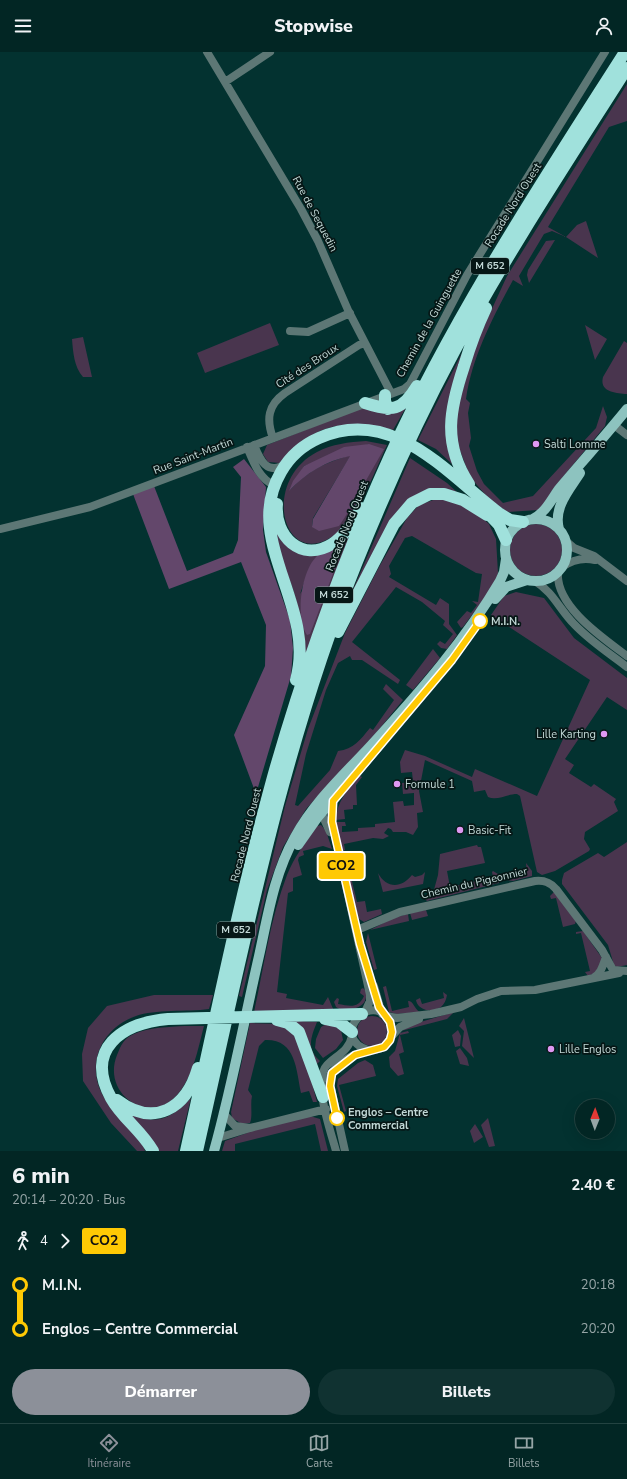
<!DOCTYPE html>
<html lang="fr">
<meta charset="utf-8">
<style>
body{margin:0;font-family:"Nunito Sans",sans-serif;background:#103231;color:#f1f3f6;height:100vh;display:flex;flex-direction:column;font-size:15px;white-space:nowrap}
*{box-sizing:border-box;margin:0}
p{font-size:13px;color:#96a5a6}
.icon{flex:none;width:22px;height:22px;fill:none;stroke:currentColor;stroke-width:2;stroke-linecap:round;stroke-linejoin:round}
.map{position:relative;height:1099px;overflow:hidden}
.side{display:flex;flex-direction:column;background:#022624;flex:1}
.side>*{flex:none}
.badge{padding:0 8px;border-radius:3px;font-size:14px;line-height:26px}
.needle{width:26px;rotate:1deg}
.fabs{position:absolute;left:575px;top:1047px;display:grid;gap:8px}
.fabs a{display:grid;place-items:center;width:40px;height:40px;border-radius:50%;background:#022624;box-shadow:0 4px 16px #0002,0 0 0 1px #234341;font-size:20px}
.map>.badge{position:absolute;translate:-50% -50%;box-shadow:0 0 0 2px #fff}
.legs{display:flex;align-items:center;gap:6px;height:44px;padding:0 12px;font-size:13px}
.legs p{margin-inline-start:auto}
.head{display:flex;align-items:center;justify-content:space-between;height:68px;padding:0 12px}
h1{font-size:22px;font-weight:800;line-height:30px}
.cta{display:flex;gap:8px;margin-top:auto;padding:8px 12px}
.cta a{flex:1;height:46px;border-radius:24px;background:#8c9099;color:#fff;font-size:16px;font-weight:800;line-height:46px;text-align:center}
.cta a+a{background:#103231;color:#f1f3f6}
ul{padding:0 12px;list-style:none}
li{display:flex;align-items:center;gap:14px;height:44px;font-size:15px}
li i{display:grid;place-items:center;width:6px;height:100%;margin:0 5px;background:currentColor}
li i::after{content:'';width:10px;height:10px;margin:-5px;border:3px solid;border-radius:50%;background:#022624}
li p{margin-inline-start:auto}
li:first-child i{background:linear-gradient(#0000 50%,currentColor 0)}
li:last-child i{background:linear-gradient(currentColor 50%,#0000 0)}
header{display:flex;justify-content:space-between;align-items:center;height:52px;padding:0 12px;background:#022624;font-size:18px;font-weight:800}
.tabs{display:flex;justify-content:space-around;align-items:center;height:56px;border-top:1px solid #234341;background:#022624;font-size:11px;color:#96a5a6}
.tabs a{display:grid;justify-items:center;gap:2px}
.tabs .current{color:#8c9099}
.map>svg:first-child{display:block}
.green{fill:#49354e;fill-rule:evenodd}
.forest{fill:#63476b}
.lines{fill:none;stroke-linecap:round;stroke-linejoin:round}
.minor{stroke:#5d7775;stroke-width:8}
.major{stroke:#8dc3bf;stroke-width:10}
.highway{stroke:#a0e1dc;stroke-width:12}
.line-1-casing{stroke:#fff;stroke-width:9}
.line-1{stroke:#ffc904;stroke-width:6}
.poi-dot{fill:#de98f2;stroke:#061716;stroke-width:1.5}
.stop-1-dot{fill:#fff;stroke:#ffc904;stroke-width:2}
.labels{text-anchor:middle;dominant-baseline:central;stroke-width:3.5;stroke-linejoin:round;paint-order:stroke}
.shield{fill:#061716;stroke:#8a9e9c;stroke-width:1}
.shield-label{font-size:10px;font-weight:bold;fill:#c2d8d6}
.street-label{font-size:11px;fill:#c2d8d6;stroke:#061716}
.poi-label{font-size:11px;fill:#c2d8d6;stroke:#061716;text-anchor:start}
.stop-label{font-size:11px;font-weight:bold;fill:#c2d8d6;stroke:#061716;text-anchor:start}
</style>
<header><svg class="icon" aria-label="menu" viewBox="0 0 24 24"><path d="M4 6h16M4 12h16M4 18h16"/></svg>Stopwise<svg class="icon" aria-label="person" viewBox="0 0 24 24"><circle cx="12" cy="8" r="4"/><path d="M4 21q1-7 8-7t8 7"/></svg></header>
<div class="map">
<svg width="627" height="1099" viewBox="0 0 627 1099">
<rect width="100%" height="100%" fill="#033230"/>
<!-- green -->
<path class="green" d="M 627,32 L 627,69 L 609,75 L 548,175 L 566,185 L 577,173 L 586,169 L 598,206 L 566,185 L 552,179 L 544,182 L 519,224 L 523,234 L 513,228 C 493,265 472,305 466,347 L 470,351 L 468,361 L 471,386 L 469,394 L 477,419 L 484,432 L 503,451 L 533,444 L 596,376 L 603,354 L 607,365 L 605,374 L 553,437 L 543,455 L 538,458 L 507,460 L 489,447 L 470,425 L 456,388 L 455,368 L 473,298 L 507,224 Z
M 555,188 L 529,231 L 527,223 L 528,218 L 546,189 Z
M 270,271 L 279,293 L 205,321 L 197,301 Z
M 585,273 L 607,287 L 595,308 Z
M 83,285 L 92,325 L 83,325 C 74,315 73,300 72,287 Z
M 469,287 L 450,344 L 453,413 L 436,397 L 418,388 Z
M 624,289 L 627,291 L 627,342 C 616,341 599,340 603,325 Z
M 408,352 L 393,378 C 341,367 316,371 280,411 L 268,410 L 263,402 L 267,393 L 366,354 Z
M 366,389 L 387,393 C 377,414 360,459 345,474 C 287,532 256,432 317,400 C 332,392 349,390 366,389 ZM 369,392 L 312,475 L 313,466 L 351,403 C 325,411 309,418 290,438 L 304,414 Z
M 410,406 L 447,431 L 458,441 L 419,442 L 352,540 Z
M 436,447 L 446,447 L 461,452 L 480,464 L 489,472 L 496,487 L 498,521 L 494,533 L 463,575 L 461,576 L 457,570 L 467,559 L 471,561 L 477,553 L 472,549 L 478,550 L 482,522 L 476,521 L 412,484 L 405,486 L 389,514 L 391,522 L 389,525 L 436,553 L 440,546 L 449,552 L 449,572 L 457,583 L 447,597 L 441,596 L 437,592 L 440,589 L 445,592 L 453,582 L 443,573 L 445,569 L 422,550 L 396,535 L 352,590 L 400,628 L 398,632 L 362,608 L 352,608 L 350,604 L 338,611 L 326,638 L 306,702 L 295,753 L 298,754 L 330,718 L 338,699 C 354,697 360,688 370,676 L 373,678 L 394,648 L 383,637 L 386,632 L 403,648 L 376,681 L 306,757 L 283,795 L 267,838 L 242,945 L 239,944 L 285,754 L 308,677 L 345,581 L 379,515 L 407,466 L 419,453 Z
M510 498a26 26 0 1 1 52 0a26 26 0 1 1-52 0Z
M 276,478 L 306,501 L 351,479 L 304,609 C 303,588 301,568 296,548 C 291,524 275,503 276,478 ZM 329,499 L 300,542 L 309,517 L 318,504 Z
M 516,540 L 544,546 L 574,586 L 627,626 L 627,658 L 607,645 L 565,707 L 574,713 L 569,721 L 591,735 L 594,732 L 616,747 L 614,750 L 618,759 L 585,780 L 584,787 L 590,797 L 589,799 L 555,819 L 542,823 L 537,820 L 520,744 L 517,742 C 507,742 497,749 488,745 L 485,738 L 474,740 L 472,729 L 425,708 L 419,739 L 423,760 L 417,761 L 418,775 L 413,783 L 406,780 L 393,780 L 391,777 L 388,776 L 384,781 L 389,784 L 383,787 L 373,786 L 344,792 L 345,798 L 342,799 L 336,770 L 345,770 L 346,774 L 342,774 L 342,780 L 358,779 L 358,776 L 375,775 L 375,772 L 395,770 L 393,750 L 403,749 L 404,754 L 414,753 L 414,741 L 403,742 L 402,731 L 413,730 L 412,720 L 401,721 L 400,710 L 405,698 L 425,704 L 472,725 L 475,717 L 537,744 L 590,628 L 491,563 L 504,544 Z
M 433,597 L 440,606 L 413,638 L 406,633 Z
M 360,724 L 362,725 L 356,733 L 357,753 L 353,753 L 353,757 L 344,758 L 345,767 L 336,768 C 337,749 347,738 360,724 Z
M 321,773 L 326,779 L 332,797 L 323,794 L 303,799 L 304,803 L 299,805 L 298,808 L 302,823 L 293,826 L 293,839 L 288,841 L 277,940 L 287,942 L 286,946 L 323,953 L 328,945 L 334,959 L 254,960 C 264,915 270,867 287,823 C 294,805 306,790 317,774 Z
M 627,790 L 627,913 L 617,915 L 614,913 L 608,893 L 562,832 L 562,828 L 564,821 L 598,801 L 604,805 Z
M 477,793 L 478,795 L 481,795 L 485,811 L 447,819 L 450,835 L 493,825 L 492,820 L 493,819 L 498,822 L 499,831 L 427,849 L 425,847 L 432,845 L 438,823 L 440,802 Z
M 526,811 L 532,819 L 532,824 L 513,829 L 507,828 L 505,821 C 513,823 521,828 527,821 Z
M 345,813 L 348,813 L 357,850 L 365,849 L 367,860 L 381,857 L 382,862 L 364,870 L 359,867 Z
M 425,820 L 423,832 L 383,840 L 378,821 C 386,836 401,837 412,823 L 415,825 L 422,823 Z
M 554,840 L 576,869 L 575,872 L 563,875 L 556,846 L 551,847 L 550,844 Z
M 426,858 L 428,864 L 412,868 L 410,861 Z
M 408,862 L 409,869 L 370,878 L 393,866 Z
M 583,879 L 602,906 L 602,910 L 595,921 L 588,924 L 585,920 L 590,919 L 581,881 L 576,882 L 576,880 Z
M 368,881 L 377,917 L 374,918 L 366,890 Z
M 386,934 L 392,959 L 409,955 L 408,949 C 414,949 414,957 420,960 L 397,962 L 389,960 L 383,935 Z
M 363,936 L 366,939 C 368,956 355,957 341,958 L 336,955 L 334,950 L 337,946 L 339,947 L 338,952 C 350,954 358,957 364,944 L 360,941 L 361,937 Z
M 443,940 L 447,943 C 445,955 438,959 426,958 C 421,956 417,954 416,948 L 420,946 L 422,952 L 444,946 Z
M 154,943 L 213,943 L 209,957 C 187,960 155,957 136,964 C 101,976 84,1014 105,1047 C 115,1063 130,1077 142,1091 L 145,1099 L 137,1099 L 111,1071 L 83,1029 L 82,1002 L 88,976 L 107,954 Z
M 454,960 L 447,967 L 401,979 L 414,972 Z
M357 979a15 15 0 1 1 30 0a15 15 0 1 1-30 0Z
M 464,966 L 474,1006 L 462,994 L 464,979 L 459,974 Z
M 284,968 L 317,970 C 311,985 306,997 320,1009 L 315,1014 Z
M 330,970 L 341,978 L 343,988 L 336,997 L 323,1006 L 315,996 L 316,987 L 321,975 Z
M 250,971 L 281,972 L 292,977 L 309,1020 L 317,1050 L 313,1050 L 309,1039 L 301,1041 C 296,1017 296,987 265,988 L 259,994 L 248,1038 L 252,1044 C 250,1053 253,1063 250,1071 L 242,1072 L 232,1066 L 231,1060 Z
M 185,974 L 204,974 C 198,997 193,1024 178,1042 C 151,1075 101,1043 117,1003 C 121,993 124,986 134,982 C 149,975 169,975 185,974 Z
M 458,978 L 461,984 L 460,994 L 455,995 L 452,983 Z
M 408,979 L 409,981 L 400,983 L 404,1000 L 399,1002 L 404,1022 L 398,1024 L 390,1015 L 389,1005 L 395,999 L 400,981 Z
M 460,996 L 467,1006 L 469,1014 L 460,1012 L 456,999 Z
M 365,1008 L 373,1013 L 376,1024 L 339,1033 L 346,1059 L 344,1060 L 337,1034 L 338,1027 L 358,1011 Z
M 191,1046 L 178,1099 L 157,1099 L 125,1059 C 153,1074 170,1069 191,1046 Z
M 310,1064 L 320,1067 L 328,1099 L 321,1099 L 315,1072 L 235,1092 L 235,1099 L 222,1099 L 225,1089 L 247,1081 L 247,1079 Z
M 488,1066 L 495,1094 L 489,1095 L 481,1073 Z
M 475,1072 L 483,1085 L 474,1091 L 470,1079 Z"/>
<!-- forest -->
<path class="forest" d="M 369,392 L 384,397 L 345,465 L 339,474 L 319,479 L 312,475 L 313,467 L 350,404 C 326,409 306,421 289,439 L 293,429 L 304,414 L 344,395 Z
M 244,407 L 266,435 L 263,478 L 266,500 L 290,568 L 293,596 L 291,624 L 256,742 L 234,683 L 265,614 L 266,573 L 241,510 L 169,537 L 133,442 L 154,434 L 187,519 L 233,501 L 238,488 L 241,425 L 233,415 Z
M 334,495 L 339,499 L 339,506 L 310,582 L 307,583 C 295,565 301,519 317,504 C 322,500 329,499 334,495 Z"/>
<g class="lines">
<!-- minor -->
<path class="minor" d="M 207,0 L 301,157 L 318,189 L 348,258 L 391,341
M 225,30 L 270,0
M 290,279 L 308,280 L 350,261
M 614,373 L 627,383
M 273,386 C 266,367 268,353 285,341 L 359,293 L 365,291
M 254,393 C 260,408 267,424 286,412
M 247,395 C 253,409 259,427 274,433
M 0,477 L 90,455 L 404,337 L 410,332 L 467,223 L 605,0
M 566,489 L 574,496 L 594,504 L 627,529
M 562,515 C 572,508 582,505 595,508
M 558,520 C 555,554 603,586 627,604
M 535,529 C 553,540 560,558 574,572 C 590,589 609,601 627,615
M 334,748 L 331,757 L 332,770 L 370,943 L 370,949 L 365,960
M 319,756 L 330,780
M 357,878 L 400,860 L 535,829 C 544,828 550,830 556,837 L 602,898 L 613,918 L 627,919
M 593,926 C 601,922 603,913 606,905
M 374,934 L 382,962
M 386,964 L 397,966 L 431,962 L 461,955 L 477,947 L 501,939 L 535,938 L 619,921
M 391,985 L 400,975 L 419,967
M 250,1076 L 326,1057
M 218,1086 L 250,1076 L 235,1074 L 223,1061
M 336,1099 C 331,1080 312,1028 327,1013 C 337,1003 349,999 352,984
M 345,1099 L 329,1027 C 332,1014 351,1003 364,999 C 373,997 382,1000 388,990 C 392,984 393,976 389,969 C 372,937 328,985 368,998"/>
<!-- major -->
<path class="major" d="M505 498a31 31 0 1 1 62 0a31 31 0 1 1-62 0Z
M 533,467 C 546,460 551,448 559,437 C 582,410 605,384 627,357
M 559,477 C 553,456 569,438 580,421
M 495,547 L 506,535 L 527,528
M 298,793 L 317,766 L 381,691
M 214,1099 C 232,1035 244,969 259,904 C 268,863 274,822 295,785 C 315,748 347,720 375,689 C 420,640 466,587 500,529 L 504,520 L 506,507"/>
<!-- highway -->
<path class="highway" d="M 385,343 L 385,349 L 388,357
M 365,351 C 392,360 402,359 417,334
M 469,432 C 442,391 450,356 464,314 C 470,294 477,275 486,256
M 277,452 C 274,484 301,511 332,492 C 345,484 354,469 361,456
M 483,456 L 499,473 L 506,488
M 338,580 L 394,472 L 412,451 L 430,442 L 444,442 L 463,448 L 487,463
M 296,628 C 317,553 241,488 281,420 C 290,404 303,393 319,386 C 393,353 447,422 500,462 L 510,468 L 523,470
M 325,967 L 339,970 L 352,980
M 277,968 L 288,971 L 299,980 L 323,1045
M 117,1048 C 154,1076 186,1057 198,1016
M 153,1099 C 142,1079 122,1066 111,1046 C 84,997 122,971 168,967 L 362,962
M 186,1099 C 214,974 239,848 273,725 C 304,616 343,508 390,404 C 455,262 541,132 625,0
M 197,1099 C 242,902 280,701 356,512 C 385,440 418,367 455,298 C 507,201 568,109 627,16"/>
</g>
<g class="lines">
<defs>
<path id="line-1" d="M 337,1066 L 330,1034 L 332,1021 L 355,1003 L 384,995 L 390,988 L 392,980 L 390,970 L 379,955 L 360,892 L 332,770 L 333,749 L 452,608 L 480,569"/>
</defs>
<!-- line-1 casing -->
<use href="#line-1" class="line-1-casing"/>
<!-- line-1 -->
<use href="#line-1" class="line-1"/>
</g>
<!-- markers -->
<g class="poi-dot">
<circle cx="536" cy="392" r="4"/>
<circle cx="604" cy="682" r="4"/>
<circle cx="397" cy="732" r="4"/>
<circle cx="460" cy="778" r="4"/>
<circle cx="551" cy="997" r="4"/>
</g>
<g class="stop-1-dot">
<circle cx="480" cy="569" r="7"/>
<circle cx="337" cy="1066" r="7"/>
</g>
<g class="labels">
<!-- shield labels -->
<g class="shield">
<rect x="471" y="206" width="38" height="16" rx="3"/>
<rect x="315" y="535" width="38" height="16" rx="3"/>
<rect x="217" y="870" width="38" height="16" rx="3"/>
</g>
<g class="shield-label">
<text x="490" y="214">M 652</text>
<text x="334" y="543">M 652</text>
<text x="236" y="878">M 652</text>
</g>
<!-- street labels -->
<g class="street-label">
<text transform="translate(513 153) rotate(-58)">Rocade Nord Ouest</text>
<text transform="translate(315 162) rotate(62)">Rue de Sequedin</text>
<text transform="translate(429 271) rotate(-61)">Chemin de la Guinguette</text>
<text transform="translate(307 314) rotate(-33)">Cité des Broux</text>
<text transform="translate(193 404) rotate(-21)">Rue Saint-Martin</text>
<text transform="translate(347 474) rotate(-68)">Rocade Nord Ouest</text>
<text transform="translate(246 783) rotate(-76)">Rocade Nord Ouest</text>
<text transform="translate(474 831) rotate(-13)">Chemin du Pigeonnier</text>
</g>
<!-- poi labels -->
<g class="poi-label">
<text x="544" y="392">Salti Lomme</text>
<text x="596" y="682" text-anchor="end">Lille Karting</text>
<text x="405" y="732">Formule 1</text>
<text x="468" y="778">Basic-Fit</text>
<text x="559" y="997">Lille Englos</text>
</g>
<!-- stop labels -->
<g class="stop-label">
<text x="491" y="569">M.I.N.</text>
<text x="348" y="1060">Englos – Centre<tspan x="348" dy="13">Commercial</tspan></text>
</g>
</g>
</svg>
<div class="fabs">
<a><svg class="needle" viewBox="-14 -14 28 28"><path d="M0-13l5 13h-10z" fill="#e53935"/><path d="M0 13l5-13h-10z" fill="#96a5a6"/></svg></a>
</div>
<b class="badge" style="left:341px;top:814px;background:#ffc904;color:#111">CO2</b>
</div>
<section class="side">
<div class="head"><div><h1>6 min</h1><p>20:14 – 20:20 · Bus</p></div><b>2.40 €</b></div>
<div class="legs"><svg class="icon" aria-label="walk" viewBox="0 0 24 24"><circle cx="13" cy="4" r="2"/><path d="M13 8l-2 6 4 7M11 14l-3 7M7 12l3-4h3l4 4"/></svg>4<svg class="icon" aria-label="forward" viewBox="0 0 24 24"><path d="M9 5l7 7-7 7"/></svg><b class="badge" style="background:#ffc904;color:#111">CO2</b></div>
<ul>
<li><i style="color:#ffc904"></i><b>M.I.N.</b><p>20:18</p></li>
<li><i style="color:#ffc904"></i><b>Englos – Centre Commercial</b><p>20:20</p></li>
</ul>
<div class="cta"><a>Démarrer</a><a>Billets</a></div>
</section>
<nav class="tabs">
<a class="current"><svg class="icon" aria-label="directions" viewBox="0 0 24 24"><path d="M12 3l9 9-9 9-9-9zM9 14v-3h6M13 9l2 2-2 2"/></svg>Itinéraire</a>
<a><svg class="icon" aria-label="map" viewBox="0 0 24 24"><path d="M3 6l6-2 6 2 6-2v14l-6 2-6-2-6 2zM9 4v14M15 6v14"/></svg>Carte</a>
<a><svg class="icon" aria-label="tickets" viewBox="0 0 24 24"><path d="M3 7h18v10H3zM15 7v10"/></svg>Billets</a>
</nav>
